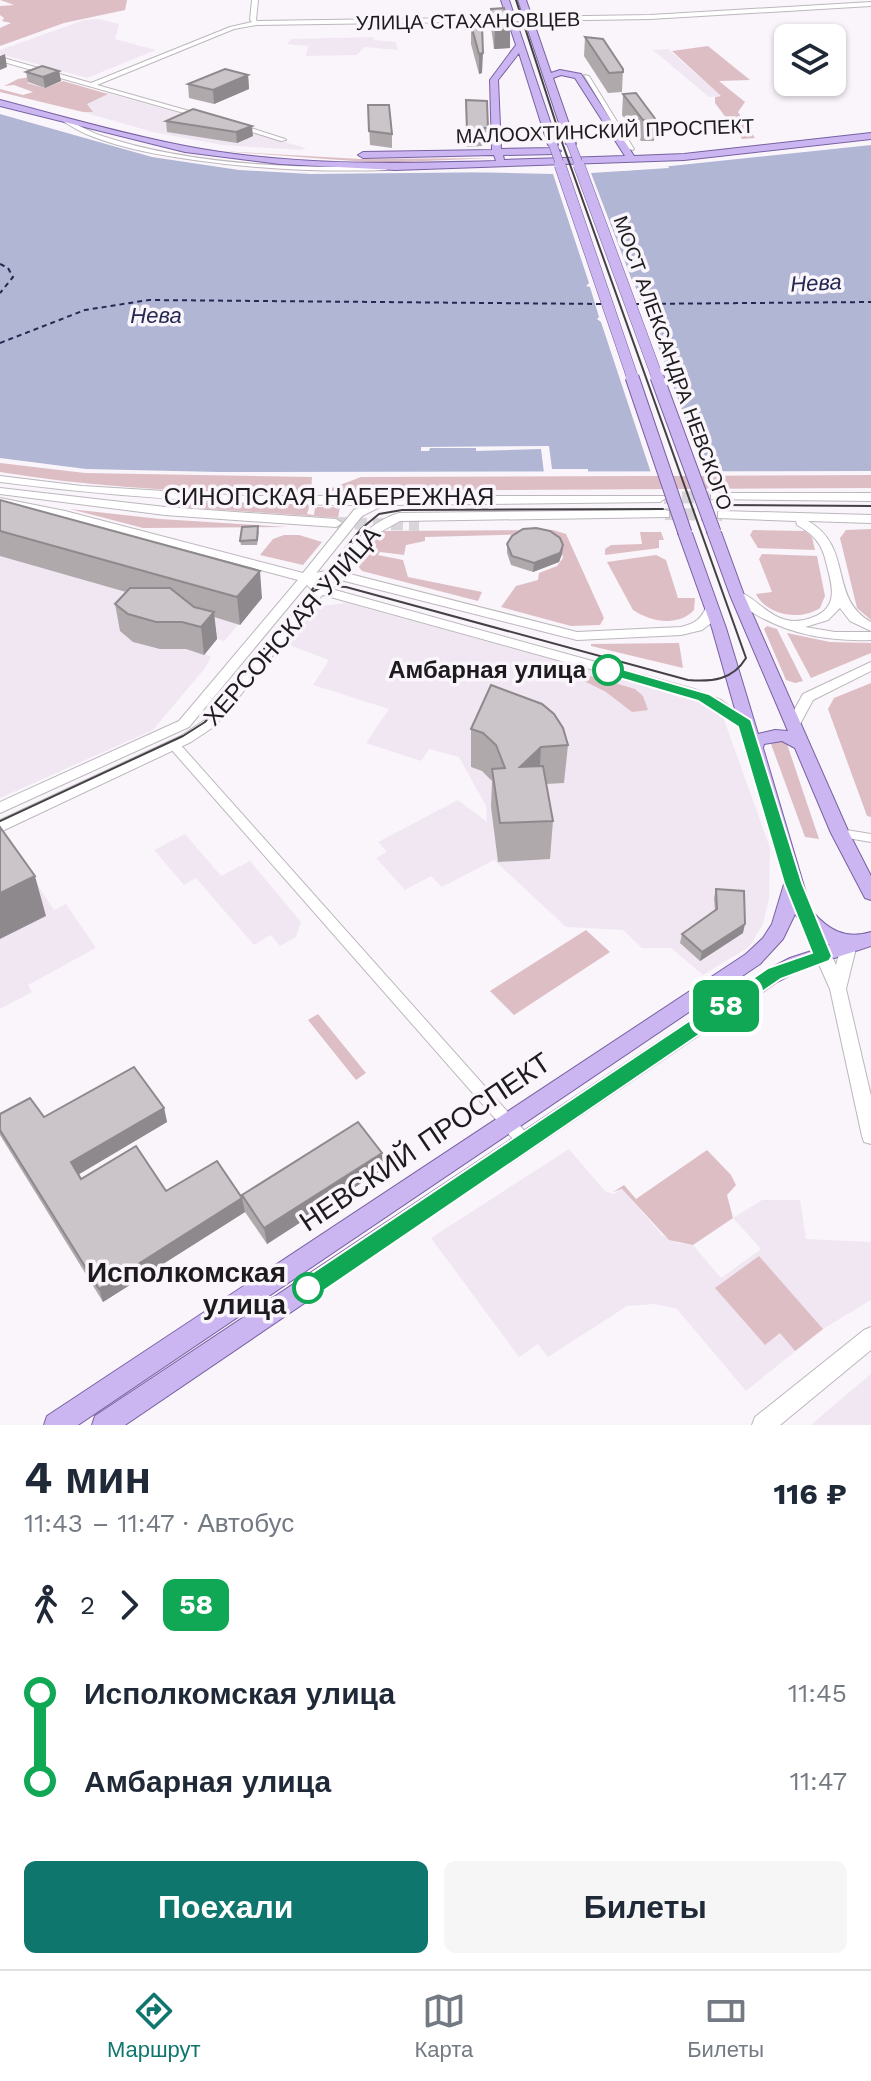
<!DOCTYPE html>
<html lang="ru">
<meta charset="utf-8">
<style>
body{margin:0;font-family:"Work Sans",sans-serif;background:#f6f6f7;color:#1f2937;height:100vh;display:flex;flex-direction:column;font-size:30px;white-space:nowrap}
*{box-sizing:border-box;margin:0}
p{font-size:26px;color:#747a83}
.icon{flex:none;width:44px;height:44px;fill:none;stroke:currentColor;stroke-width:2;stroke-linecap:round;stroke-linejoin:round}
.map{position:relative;height:1425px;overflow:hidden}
.sheet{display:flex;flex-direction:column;background:#fff;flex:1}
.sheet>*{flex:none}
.badge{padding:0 16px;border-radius:12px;font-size:28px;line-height:52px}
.tools{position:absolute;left:774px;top:24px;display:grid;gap:16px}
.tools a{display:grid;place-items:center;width:72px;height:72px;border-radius:12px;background:#fff;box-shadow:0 2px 6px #0004;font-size:40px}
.map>.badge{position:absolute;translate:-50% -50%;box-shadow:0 0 0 4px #fff}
.legs{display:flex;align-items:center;gap:12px;height:88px;padding:0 24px;font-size:26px}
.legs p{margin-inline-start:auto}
.head{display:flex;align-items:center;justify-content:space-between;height:136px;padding:0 24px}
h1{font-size:44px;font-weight:700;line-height:60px}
.action{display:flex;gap:16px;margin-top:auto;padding:16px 24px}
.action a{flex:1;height:92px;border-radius:12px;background:#0f766e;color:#fff;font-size:32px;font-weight:700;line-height:92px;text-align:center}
.action a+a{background:#f6f6f7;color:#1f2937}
ul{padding:0 24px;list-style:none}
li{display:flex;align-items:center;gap:28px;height:88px;font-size:30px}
li i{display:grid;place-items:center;width:12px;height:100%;margin:0 10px;background:currentColor}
li i::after{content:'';width:20px;height:20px;margin:-10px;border:6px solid;border-radius:50%;background:#fff}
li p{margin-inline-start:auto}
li:first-child i{background:linear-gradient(#0000 50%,currentColor 0)}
li:last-child i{background:linear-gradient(currentColor 50%,#0000 0)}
.menu{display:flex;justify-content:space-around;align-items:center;height:112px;border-top:2px solid #e0e1e3;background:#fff;font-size:22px;color:#747a83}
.menu a{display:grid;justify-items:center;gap:4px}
.menu .selected{color:#0f766e}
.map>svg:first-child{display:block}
.built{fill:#f1e7f3}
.green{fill:#debec5}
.water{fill:#b0b6d3}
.pier{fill:#f9f5fb}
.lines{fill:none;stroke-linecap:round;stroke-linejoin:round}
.ferry{stroke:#252951;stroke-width:2;stroke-dasharray:5 4;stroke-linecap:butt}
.secondary-tunnel{stroke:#d8d4da;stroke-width:12;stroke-dasharray:12 6;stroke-linecap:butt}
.minor-casing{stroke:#bcb7bd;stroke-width:2}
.tertiary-casing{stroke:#bcb7bd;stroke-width:2}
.secondary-casing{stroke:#bcb7bd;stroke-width:2}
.primary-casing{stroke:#7761a2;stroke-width:2}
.minor{fill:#fff;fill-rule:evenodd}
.tertiary{fill:#fff;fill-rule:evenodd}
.secondary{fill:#fff;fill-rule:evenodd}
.primary{fill:#cbb6f2;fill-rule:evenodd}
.tram{stroke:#444144;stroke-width:2}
.primary-bridge-far2-casing{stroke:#7761a2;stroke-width:9;stroke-linecap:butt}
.primary-bridge-far1-casing{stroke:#7761a2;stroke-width:12;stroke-linecap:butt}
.primary-bridge-casing{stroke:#7761a2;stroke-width:15;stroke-linecap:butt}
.primary-bridge-far2{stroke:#cbb6f2;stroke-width:8}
.primary-bridge-far1{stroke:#cbb6f2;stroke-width:11}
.primary-bridge{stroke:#cbb6f2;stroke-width:13}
.wall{fill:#afa9ac}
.shaded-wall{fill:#8e898c}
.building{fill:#cbc4c8;stroke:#8e898c;stroke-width:2}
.line-1{fill:#10a855;stroke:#fff;stroke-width:2}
.stop-1-dot{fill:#fff;stroke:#10a855;stroke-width:4}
.labels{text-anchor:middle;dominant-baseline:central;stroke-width:7;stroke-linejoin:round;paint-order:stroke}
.far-street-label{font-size:20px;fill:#1d1b1d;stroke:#f9f5fb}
.far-water-label{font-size:22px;font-style:italic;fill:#252951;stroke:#f9f5fb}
.street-label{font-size:24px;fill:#1d1b1d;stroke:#f9f5fb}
.stop-label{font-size:24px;font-weight:bold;fill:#1d1b1d;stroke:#f9f5fb;text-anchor:end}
.near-street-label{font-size:28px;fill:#1d1b1d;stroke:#f9f5fb}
.near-stop-label{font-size:28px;font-weight:bold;fill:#1d1b1d;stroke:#f9f5fb;text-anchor:end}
</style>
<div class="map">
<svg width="871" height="1425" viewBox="0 0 871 1425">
<rect width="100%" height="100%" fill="#f9f5fb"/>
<!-- built -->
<path class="built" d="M 99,19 L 119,24 L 115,39 L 156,50 L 87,78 L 0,54 L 0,50 L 84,20 Z
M 373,37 L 374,40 L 396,42 L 398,50 L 364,47 L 357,55 L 306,56 L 308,46 L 287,44 L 291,39 Z
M 668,49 L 721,96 L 709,97 L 653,50 Z
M 107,93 L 306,148 L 301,150 L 222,145 L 153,132 L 83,112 L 83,103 Z
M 0,525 L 262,598 L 224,641 L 217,639 L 205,654 L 211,657 L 205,668 L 153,730 L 0,798 Z
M 346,603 L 692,697 L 715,707 L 722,714 L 770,848 L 769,898 L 763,924 L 749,947 L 703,975 L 671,948 L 642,948 L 623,930 L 566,927 L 494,860 L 442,887 L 431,876 L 405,890 L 376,858 L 387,852 L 378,842 L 458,800 L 487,822 L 486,806 L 459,757 L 429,749 L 421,761 L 366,743 L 389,709 L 313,685 L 329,660 L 286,644 L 315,607 Z
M 3,833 L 54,910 L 66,904 L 96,948 L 28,985 L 32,992 L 0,1009 L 0,835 Z
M 185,834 L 221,876 L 250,861 L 301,922 L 296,937 L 280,946 L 271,935 L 254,945 L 196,878 L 184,885 L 154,850 Z
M 569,1149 L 605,1191 L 614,1194 L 622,1189 L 662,1235 L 678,1243 L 693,1245 L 721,1278 L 761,1249 L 733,1218 L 762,1200 L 800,1200 L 806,1239 L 871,1242 L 871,1300 L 823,1329 L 746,1391 L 677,1309 L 655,1304 L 627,1306 L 548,1357 L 538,1344 L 519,1357 L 431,1238 Z
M 871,1374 L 871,1425 L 811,1425 L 828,1410 Z"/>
<!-- green -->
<path class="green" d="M 0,0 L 127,0 L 125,10 L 64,23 L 0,46 L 0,28 L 11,23 L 2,21 L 4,18 L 0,15 L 0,6 L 14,5 Z
M 708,46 L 750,80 L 719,81 L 745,102 L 738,112 L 755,138 L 742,139 L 715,103 L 715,97 L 721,96 L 672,51 Z
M 42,75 L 27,83 L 45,88 L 63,81 L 108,94 L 87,104 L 93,112 L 83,112 L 0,92 L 0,89 L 23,95 L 33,92 L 14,85 L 4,86 L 18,79 Z
M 220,151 L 360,159 L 493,158 L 380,163 Z
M 0,463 L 85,473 L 312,477 L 311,493 C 206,493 103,489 0,472 Z
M 871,475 L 871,488 L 324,491 L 361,477 Z
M 168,502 L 310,504 L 307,514 L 314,515 L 315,507 L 340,507 L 338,518 L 167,506 Z
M 70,509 L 160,519 L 288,527 L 143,528 Z
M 871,529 L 871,620 L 857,608 L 840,538 L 846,530 Z
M 553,530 L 566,534 L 604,618 L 600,625 L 571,626 L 501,607 L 516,586 L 538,580 L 539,573 L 557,566 L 563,558 L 561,547 L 534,534 L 425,537 L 425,541 L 406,545 L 404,555 L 380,552 L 378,555 L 403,560 L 408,577 L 482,592 L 478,601 L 362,571 L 358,566 L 381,531 Z
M 753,530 L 805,531 L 812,537 L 815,550 L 758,548 L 750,535 Z
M 640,532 L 661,532 L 664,540 L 659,540 L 659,548 L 605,555 L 605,549 L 611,545 L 642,544 Z
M 284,535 L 299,535 L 322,542 L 303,565 L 260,555 L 273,539 Z
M 762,554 L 817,556 L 825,596 L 820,608 C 801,621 767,616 756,594 L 772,592 L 759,559 Z
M 656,555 L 666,560 L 678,598 L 695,598 L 694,610 C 678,627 651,622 633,610 L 607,562 Z
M 767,626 L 777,629 L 803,681 L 795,683 L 786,680 L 764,629 Z
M 787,633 L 830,642 L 871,643 L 871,653 L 811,678 Z
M 679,643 L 683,668 L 591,646 L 591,644 Z
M 577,672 L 635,689 L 643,696 L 648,710 L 632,712 L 606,692 L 574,676 Z
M 871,683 L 871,817 L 867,816 L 828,709 L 834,698 Z
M 783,740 L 787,744 L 819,839 L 805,837 L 771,744 Z
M 586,930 L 610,952 L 514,1015 L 490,991 Z
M 318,1014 L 366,1073 L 356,1080 L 308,1020 Z
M 707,1150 L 731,1175 L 736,1185 L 727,1195 L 733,1218 L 693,1245 L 669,1240 L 622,1189 L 613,1192 L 624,1185 L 636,1199 Z
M 759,1256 L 823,1329 L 795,1351 L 780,1333 L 765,1345 L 715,1288 Z"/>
<!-- water -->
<path class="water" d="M 0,114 L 152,157 L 239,170 L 310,174 L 623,171 L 871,145 L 871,471 L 220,472 L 86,469 L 0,458 Z"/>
<!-- pier -->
<path class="pier" d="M 668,166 L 669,168 L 591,173 L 633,283 L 637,284 L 635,286 L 646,316 L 650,318 L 648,320 L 707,476 L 652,476 L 601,322 L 597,319 L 599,317 L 590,287 L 586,286 L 589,283 L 553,174 L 471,172 Z
M 549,446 L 552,469 L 588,469 L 588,472 L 544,473 L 541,449 L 476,451 L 476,448 L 430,448 L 429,451 L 421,451 L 421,447 Z"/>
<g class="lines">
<!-- ferry -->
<path class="ferry" d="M 0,264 L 8,268 L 13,277 L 0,293
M 634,304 L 871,302
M 0,343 L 85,310 L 149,300 L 604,304"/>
<!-- secondary-tunnel -->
<path class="secondary-tunnel" d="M 664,498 L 711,497
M 665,514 L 722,515
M 337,523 L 419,525"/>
<defs>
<path id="minor" d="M 252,0 L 258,0 L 256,20 L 257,21 L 650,15 L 871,2 L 871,6 L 650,19 L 256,25 L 234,29 L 97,85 L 200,114 L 200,116 L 198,117 L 0,61 L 0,57 L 91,83 L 230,27 L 252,22 L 250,20 Z
M 584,75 L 589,76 L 634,149 L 633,150 L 628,149 Z
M 66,119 C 77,124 88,131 99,135 C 188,165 293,169 386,166 L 389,168 L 386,170 C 322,172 258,169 194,160 C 160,155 124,149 91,136 C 82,133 73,127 64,122 L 64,120 Z
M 238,124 L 285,139 L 286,140 L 281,141 L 236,127 L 235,126 Z
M 174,741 L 178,742 L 530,1137 L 532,1142 L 530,1147 L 525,1148 L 520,1147 L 170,748 L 168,745 L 170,742 Z
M 840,829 L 871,834 L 871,842 L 836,836 L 834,833 L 836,830 Z"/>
<path id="tertiary" d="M 333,570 L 339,574 L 337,577 L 215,726 L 191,742 L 0,832 L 0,820 L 181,736 L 205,720 L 322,579 L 310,581 L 189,727 L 0,813 L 0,802 L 179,721 L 302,575 Z
M 807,914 L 813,916 L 836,965 L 842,943 L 848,942 L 854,943 L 856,948 L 846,989 L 871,1096 L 871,1144 L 864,1142 L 862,1136 L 830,989 L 799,920 L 801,916 Z
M 871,1327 L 871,1350 L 780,1425 L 752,1425 L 755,1417 L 864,1330 Z"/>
<path id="secondary" d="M 0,476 L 82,486 L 246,496 L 664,496 L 666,498 L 660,502 L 384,505 L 362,516 L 313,577 L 324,587 L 694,689 L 721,700 L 752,724 L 750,727 L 740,727 L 711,706 L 684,695 L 316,593 L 302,581 L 64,518 L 0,506 L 0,498 L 65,511 L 303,573 L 354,510 L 366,505 C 243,505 122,498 0,482 Z
M 0,488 L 165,507 L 336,519 L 342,523 L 336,527 L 165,515 L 0,494 Z
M 715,493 L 871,493 L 871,501 L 711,499 L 711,495 Z
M 665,510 L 669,511 L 669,517 L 400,521 L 375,535 L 342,572 L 577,632 L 681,627 C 696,623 700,620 707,606 L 717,606 L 718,609 L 715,620 L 702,630 L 681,635 L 577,640 L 329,577 L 327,574 C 347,550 368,522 399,513 Z
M 722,511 L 871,515 L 871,523 L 808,521 C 854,547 828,598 871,622 L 871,631 L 850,621 L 840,608 L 828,620 L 805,627 L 835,632 L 871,632 L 871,640 C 819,642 773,631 732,598 L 731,595 L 732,592 C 757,589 772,636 816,616 C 840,605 831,582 826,562 C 822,543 813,534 797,525 L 796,521 L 718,518 L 718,512 Z
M 871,662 L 871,671 L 813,700 L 799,726 L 789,726 L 787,723 L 803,694 Z"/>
<path id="primary" d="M 501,0 L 509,0 L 558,145 L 553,148 L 548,145 L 519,53 L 498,80 L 501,149 L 556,148 L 561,151 L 556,154 L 503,155 L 504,160 L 625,156 L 575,78 L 561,75 L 553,78 L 576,144 L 571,147 L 566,144 L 518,0 L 526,0 L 551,73 L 560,70 L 581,74 L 634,156 L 684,154 L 871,133 L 871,139 L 684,160 L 395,170 L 280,164 L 185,152 L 0,106 L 0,100 C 61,116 123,134 185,146 C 287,166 393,164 496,161 L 494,155 L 363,158 L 358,155 L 363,152 L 492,150 L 490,80 L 516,45 Z
M 714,528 L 721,532 L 744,595 L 849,833 L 871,876 L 871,900 L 865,898 L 831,833 L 795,748 L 782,741 L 764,744 L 763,748 L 811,910 C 828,930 845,940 871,932 L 871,946 L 804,968 L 777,982 L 125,1425 L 92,1425 L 95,1416 L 763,972 L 790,958 L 830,945 L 814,936 L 795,914 L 783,939 L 760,964 L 78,1425 L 44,1425 L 47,1416 L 746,954 L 763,938 L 772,924 L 785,881 L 748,755 L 745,751 L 746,748 L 712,628 L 678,533 L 680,530 L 685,529 L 692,533 L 726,628 L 758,734 L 775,730 L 788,731 L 730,595 L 707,532 Z"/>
</defs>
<!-- minor casing -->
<use href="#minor" class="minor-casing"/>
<!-- tertiary casing -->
<use href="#tertiary" class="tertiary-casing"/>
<!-- secondary casing -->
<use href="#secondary" class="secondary-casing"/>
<!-- primary casing -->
<use href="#primary" class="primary-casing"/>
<!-- minor -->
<use href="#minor" class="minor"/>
<!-- tertiary -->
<use href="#tertiary" class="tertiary"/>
<!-- secondary -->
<use href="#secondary" class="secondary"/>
<!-- primary -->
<use href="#primary" class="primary"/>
<!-- tram -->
<path class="tram" d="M 718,505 L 871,506
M 310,593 L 324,586 L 346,587 L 688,680 C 712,682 733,680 746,658 L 563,145 L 516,0
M 0,821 L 183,736 L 205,722 L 362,528 L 379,514 L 402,510 L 663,509"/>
<defs>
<path id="primary-bridge-far2" d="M 571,144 L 580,167
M 553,145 L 561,167"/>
<path id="primary-bridge-far1" d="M 560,165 L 633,379
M 579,165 L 658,379"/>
<path id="primary-bridge" d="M 632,377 L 685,533
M 657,377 L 714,532"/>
</defs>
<!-- primary-bridge-far2 casing -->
<use href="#primary-bridge-far2" class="primary-bridge-far2-casing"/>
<!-- primary-bridge-far1 casing -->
<use href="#primary-bridge-far1" class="primary-bridge-far1-casing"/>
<!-- primary-bridge casing -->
<use href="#primary-bridge" class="primary-bridge-casing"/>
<!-- primary-bridge-far2 -->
<use href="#primary-bridge-far2" class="primary-bridge-far2"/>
<!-- primary-bridge-far1 -->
<use href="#primary-bridge-far1" class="primary-bridge-far1"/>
<!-- primary-bridge -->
<use href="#primary-bridge" class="primary-bridge"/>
</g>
<!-- wall -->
<path class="wall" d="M 491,9 L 510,48 L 494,49 L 491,27 Z
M 471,25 L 482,25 L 482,73 L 479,74 L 471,44 Z
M 585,37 L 623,69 L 622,92 L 608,93 L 584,56 Z
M 59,71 L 61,81 L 45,88 L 28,82 L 26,72 Z
M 248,75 L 249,89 L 214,104 L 189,98 L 188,84 Z
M 623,94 L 656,120 L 654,141 L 641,141 L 622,115 Z
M 466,100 L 488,128 L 487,142 L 482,142 L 482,146 L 467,147 Z
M 368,105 L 392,134 L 392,148 L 370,145 Z
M 193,109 L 253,136 L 237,143 L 167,132 L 166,121 Z
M 0,500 L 262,598 L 240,625 L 214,617 L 217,639 L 204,655 L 186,649 L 160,649 L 133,642 L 120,631 L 115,604 L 126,592 L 0,556 Z
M 259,531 L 257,545 L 241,545 L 240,541 Z
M 507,544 L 563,545 L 562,554 L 559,562 L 533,572 L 511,565 L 507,553 Z
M 471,729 L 568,745 L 564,783 L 546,784 L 553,821 L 550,859 L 498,862 L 491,807 L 492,781 L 482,771 L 471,767 Z
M 716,889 L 743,933 L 700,961 L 680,943 L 682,934 L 715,911 L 714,898 Z
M 164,1108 L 167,1122 L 79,1174 L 81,1179 L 166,1191 L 242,1198 L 383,1169 L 267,1244 L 245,1212 L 103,1302 L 0,1135 L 0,1114 L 44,1117 Z"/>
<!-- shaded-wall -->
<path class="shaded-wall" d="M 510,29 L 510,48 L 494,49 L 495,30 Z
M 483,53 L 482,73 L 479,74 L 479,54 Z
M 5,54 L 7,67 L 0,70 L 0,56 Z
M 59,71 L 61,81 L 45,88 L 43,77 Z
M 248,75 L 249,89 L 214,104 L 213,90 Z
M 252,126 L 253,136 L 237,143 L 236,132 Z
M 563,545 L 562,554 L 559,562 L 533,572 L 534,563 Z
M 260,571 L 262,598 L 240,625 L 237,597 Z
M 214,612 L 217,639 L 204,655 L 201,627 Z
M 541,747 L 539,785 L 520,767 Z
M 35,876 L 46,916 L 0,939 L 0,893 Z
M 745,924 L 743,933 L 700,961 L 702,952 Z
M 164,1108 L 167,1122 L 76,1176 L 71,1162 Z
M 382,1153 L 383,1169 L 267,1244 L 264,1228 Z
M 242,1198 L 245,1212 L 103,1302 L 99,1289 Z"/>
<!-- building -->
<path class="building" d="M 504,8 L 510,29 L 495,30 L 491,9 Z
M 471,25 L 482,25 L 483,53 L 479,54 Z
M 585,37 L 603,39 L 623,69 L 623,72 L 609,73 Z
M 42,66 L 59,71 L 43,77 L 26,72 Z
M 225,69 L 248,75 L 213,90 L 188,84 Z
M 636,93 L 656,120 L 643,120 L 623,94 Z
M 466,100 L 487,101 L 488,128 L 481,128 L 482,132 L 467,132 Z
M 368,105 L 389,105 L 392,134 L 369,131 Z
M 193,109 L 252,126 L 236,132 L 166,121 Z
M 0,500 L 260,571 L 237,597 L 0,531 Z
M 258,526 L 257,540 L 240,541 L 242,527 Z
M 536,528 L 550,531 L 560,538 L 563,545 L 560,553 L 534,563 L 512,556 L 507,544 L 512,536 L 523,529 Z
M 130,588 L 170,588 L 194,607 L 214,612 L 201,627 L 182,622 L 156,622 L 128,614 L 115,604 Z
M 491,685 L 542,704 L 554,714 L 563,728 L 568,745 L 541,747 L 520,767 L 543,766 L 553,821 L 500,823 L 492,769 L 505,768 L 496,745 L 483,733 L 471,729 Z
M 0,827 L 35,876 L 0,893 Z
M 716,889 L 744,891 L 745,924 L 702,952 L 682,934 L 717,909 Z
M 134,1067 L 164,1108 L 71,1162 L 81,1179 L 136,1146 L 166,1191 L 217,1161 L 242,1198 L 99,1289 L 0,1130 L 0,1114 L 30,1098 L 44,1117 Z
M 358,1122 L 382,1153 L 264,1228 L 242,1195 Z"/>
<!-- line-1 -->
<path class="line-1" d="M 608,665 L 709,694 L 751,720 L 802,883 L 832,956 L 829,961 L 781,979 L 316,1296 L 308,1299 L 300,1296 L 296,1288 L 300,1281 L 768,968 L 812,953 L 784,883 L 738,727 L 698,701 L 602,673 L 600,670 Z"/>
<!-- markers -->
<g class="stop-1-dot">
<circle cx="608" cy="670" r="14"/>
<circle cx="308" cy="1288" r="14"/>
</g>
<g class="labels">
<!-- far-street labels -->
<g class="far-street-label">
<text transform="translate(468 21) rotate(-1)">УЛИЦА СТАХАНОВЦЕВ</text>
<text transform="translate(605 131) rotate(-2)">МАЛООХТИНСКИЙ ПРОСПЕКТ</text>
<text transform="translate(673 363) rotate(70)">МОСТ АЛЕКСАНДРА НЕВСКОГО</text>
</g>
<!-- far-water labels -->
<g class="far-water-label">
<text transform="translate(816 283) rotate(-3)">Нева</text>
<text x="156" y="315">Нева</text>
</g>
<!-- street labels -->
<g class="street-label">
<text x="329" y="497">СИНОПСКАЯ НАБЕРЕЖНАЯ</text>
<text transform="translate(292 626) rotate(-49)">ХЕРСОНСКАЯ УЛИЦА</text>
</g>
<!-- stop labels -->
<g class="stop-label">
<text x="586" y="670">Амбарная улица</text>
</g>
<!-- near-street labels -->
<g class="near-street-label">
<text transform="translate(425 1142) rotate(-34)">НЕВСКИЙ ПРОСПЕКТ</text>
</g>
<!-- near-stop labels -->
<g class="near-stop-label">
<text x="286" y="1272">Исполкомская<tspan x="286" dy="32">улица</tspan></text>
</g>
</g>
</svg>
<div class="tools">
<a><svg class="icon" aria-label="layers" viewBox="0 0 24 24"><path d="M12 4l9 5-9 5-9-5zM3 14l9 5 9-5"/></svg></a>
</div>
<b class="badge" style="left:726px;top:1006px;background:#10a855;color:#fff">58</b>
</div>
<section class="sheet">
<div class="head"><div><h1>4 мин</h1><p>11:43 – 11:47 · Автобус</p></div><b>116 ₽</b></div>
<div class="legs"><svg class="icon" aria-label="walk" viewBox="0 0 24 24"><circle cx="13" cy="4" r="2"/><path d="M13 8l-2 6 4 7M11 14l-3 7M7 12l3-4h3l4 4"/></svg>2<svg class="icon" aria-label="forward" viewBox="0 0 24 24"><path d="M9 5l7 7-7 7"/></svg><b class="badge" style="background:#10a855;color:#fff">58</b></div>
<ul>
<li><i style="color:#10a855"></i><b>Исполкомская улица</b><p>11:45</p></li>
<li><i style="color:#10a855"></i><b>Амбарная улица</b><p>11:47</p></li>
</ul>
<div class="action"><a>Поехали</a><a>Билеты</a></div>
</section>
<nav class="menu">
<a class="selected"><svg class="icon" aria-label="directions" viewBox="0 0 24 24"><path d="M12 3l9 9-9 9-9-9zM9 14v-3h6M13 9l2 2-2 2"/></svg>Маршрут</a>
<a><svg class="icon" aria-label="map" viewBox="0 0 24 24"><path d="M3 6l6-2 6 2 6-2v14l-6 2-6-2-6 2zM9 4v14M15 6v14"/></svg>Карта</a>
<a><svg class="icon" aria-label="tickets" viewBox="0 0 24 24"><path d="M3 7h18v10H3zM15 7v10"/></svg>Билеты</a>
</nav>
